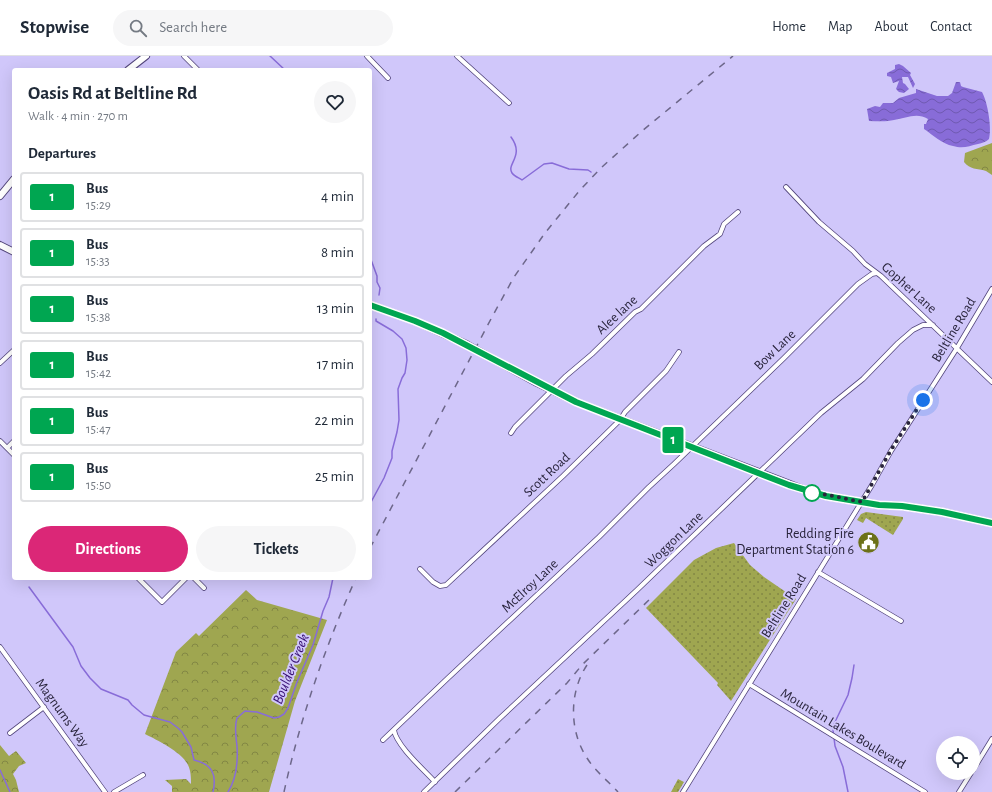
<!DOCTYPE html>
<meta charset="utf-8">
<style>
body{margin:0;font-family:"Alegreya Sans",sans-serif;background:#f6f6f7;color:#1f2937;height:100vh;display:flex;flex-direction:column;font-size:15px;white-space:nowrap}
*{box-sizing:border-box;margin:0}
p{font-size:13px;color:#747a83}
.icon{flex:none;width:22px;height:22px;fill:none;stroke:currentColor;stroke-width:2;stroke-linecap:round;stroke-linejoin:round}
.map{position:relative;flex:1;overflow:hidden}
.side{position:absolute;left:12px;top:12px;width:360px;height:512px;display:flex;flex-direction:column;background:#fff;border-radius:4px;box-shadow:0 4px 16px #0002}
.side>*{flex:none}
.badge{padding:0 8px;border-radius:3px;font-size:14px;line-height:26px}
.buttons{position:absolute;left:936px;top:680px;display:grid;gap:8px}
.buttons a{display:grid;place-items:center;width:44px;height:44px;border-radius:50%;background:#fff;box-shadow:0 4px 16px #0002;font-size:20px}
.you{position:absolute;width:20px;height:20px;margin:-10px;border:3px solid #fff;border-radius:50%;background:#1a73e8;box-shadow:0 0 0 6px #1a73e833}
.map>.badge{position:absolute;translate:-50% -50%;box-shadow:0 0 0 2px #fff}
h2{padding:0 16px;font-size:15px;line-height:36px}
.round{display:grid;place-items:center;flex:none;width:42px;height:42px;border-radius:21px;background:#f6f6f7}
.overview{display:flex;align-items:center;justify-content:space-between;height:68px;padding:0 16px}
h1{font-size:19px;font-weight:600;line-height:30px}
.action{display:flex;gap:8px;margin-top:auto;padding:8px 16px}
.action a{flex:1;height:46px;border-radius:24px;background:#db2777;color:#fff;font-size:16px;font-weight:600;line-height:46px;text-align:center}
.action a+a{background:#f6f6f7;color:#1f2937}
ul{padding:0;list-style:none}
li{display:flex;align-items:center;gap:12px;height:50px;margin:0 8px 6px;padding:0 8px;border:2px solid #e0e1e3;border-radius:4px}
li div{flex:1}
li b{display:block;font-size:15px}
li em{font-style:normal}
li .badge{min-width:44px;font-weight:700;text-align:center}
header{display:flex;align-items:center;gap:24px;box-sizing:border-box;height:56px;padding:0 20px;background:#fff;border-bottom:1px solid #e0e1e3}
header strong{font-size:19px}
nav{display:flex;gap:22px;margin-inline-start:auto;font-size:14px}
.search{width:280px;height:36px;background:#f6f6f7;display:flex;align-items:center;gap:10px;box-sizing:border-box;padding:0 14px;border-radius:22px;color:#747a83;font-size:15px}
.map>svg:first-child{display:block}
.grass{fill:url(#grass-dots)}
.forest{fill:url(#forest-crowns)}
.water{fill:url(#water-waves)}
.lines{fill:none;stroke-linecap:round;stroke-linejoin:round}
.stream{stroke:#886cd8;stroke-width:1.5}
.minor-casing{stroke:#53467c;stroke-width:5.5}
.secondary-casing{stroke:#53467c;stroke-width:8}
.minor{stroke:#fff;stroke-width:4}
.secondary{stroke:#fff;stroke-width:6}
.rail{stroke:#6d678a;stroke-width:1.5;stroke-dasharray:7 7;stroke-linecap:butt}
.secondary-bridge-casing{stroke:#53467c;stroke-width:8;stroke-linecap:butt}
.secondary-bridge{stroke:#fff;stroke-width:6}
.line-casing{stroke:#fff;stroke-width:9}
.line{stroke:#00a651;stroke-width:6}
.walk{stroke:#29243c;stroke-width:4;stroke-dasharray:0 7.2}
.stop-dot{fill:#fff;stroke:#00a651;stroke-width:2}
.labels{text-anchor:middle;dominant-baseline:central;stroke-width:4;stroke-linejoin:round;paint-order:stroke}
.street-label{font-size:14px;fill:#29243c;stroke:#d0c7fa}
.poi-label{font-size:14px;fill:#29243c;stroke:#d0c7fa;text-anchor:end}
.water-label{font-size:15px;font-style:italic;fill:#381074;stroke:#d0c7fa}
</style>
<header>
<strong>Stopwise</strong>
<div class="search"><svg class="icon" aria-label="search" viewBox="0 0 24 24"><circle cx="10" cy="10" r="6"/><path d="M15 15l6 6"/></svg>Search here</div>
<nav><a>Home</a><a>Map</a><a>About</a><a>Contact</a></nav>
</header>
<div class="map">
<svg width="992" height="736" viewBox="0 0 992 736">
<defs>
<pattern id="grass-dots" width="8" height="8" patternUnits="userSpaceOnUse"><rect width="8" height="8" fill="#9fa650"/><path d="M2 2h.1M6 6h.1" fill="none" stroke="#828744" stroke-width="1.8" stroke-linecap="round"/></pattern>
<pattern id="forest-crowns" width="20" height="18" patternUnits="userSpaceOnUse"><rect width="20" height="18" fill="#9fa650"/><path d="M2 6a3 3 0 1 1 6 0M12 15a3 3 0 1 1 6 0" fill="none" stroke="#828744"/></pattern>
<pattern id="water-waves" width="16" height="10" patternUnits="userSpaceOnUse"><rect width="16" height="10" fill="#886cd8"/><path d="M0 5q4-4 8 0t8 0" fill="none" stroke="#6f59b0"/></pattern>
</defs>
<rect width="100%" height="100%" fill="#d0c7fa"/>
<!-- grass -->
<path class="grass" d="M 866,456 L 903,461 L 903,463 L 893,479 L 866,462 L 863,467 L 857,464 L 861,458 Z
M 734,487 L 750,509 L 764,521 L 796,543 L 731,645 L 717,629 L 718,627 L 646,552 L 694,504 L 716,492 Z
M 678,723 L 684,726 L 678,736 L 671,736 Z"/>
<!-- forest -->
<path class="forest" d="M 992,87 L 992,119 C 990,118 988,116 986,115 C 977,112 970,114 964,106 L 965,97 Z
M 246,534 L 257,544 L 327,564 L 295,645 L 269,736 L 172,736 L 172,730 L 165,724 L 186,723 L 191,728 C 191,722 191,715 188,709 C 182,696 157,684 145,678 L 176,596 L 196,577 L 199,580 Z
M 0,689 L 9,700 L 16,695 L 26,707 L 19,710 L 13,718 L 16,724 L 19,736 L 0,736 Z"/>
<!-- water -->
<path class="water" d="M 899,8 L 903,10 L 911,17 L 910,19 L 915,28 L 913,32 L 908,21 L 902,21 L 903,27 L 905,28 L 909,33 L 904,37 L 899,36 L 896,33 L 899,25 L 893,27 L 891,21 L 887,20 L 887,17 L 895,13 L 895,9 Z
M 956,26 L 960,26 L 961,30 L 963,31 L 982,36 C 988,47 992,73 989,83 C 986,86 982,87 978,88 C 969,90 963,93 953,90 C 942,88 933,79 924,73 L 924,68 L 926,68 L 928,63 C 917,56 906,62 894,64 C 886,66 877,65 869,65 L 867,53 L 875,50 L 880,51 L 883,47 L 893,47 L 899,42 L 916,37 L 916,33 L 937,40 L 948,40 L 952,37 Z"/>
<g class="lines">
<!-- stream -->
<path class="stream" d="M 270,0 L 285,14
M 511,81 C 525,100 506,108 512,117 C 514,120 519,122 522,124 L 544,108 L 552,107 L 569,113 L 588,114 L 591,116
M 370,201 L 377,220 L 377,226 L 380,232 L 379,239
M 370,448 L 384,422 L 392,402 L 392,395 L 397,376 L 399,364 L 398,333 L 402,322 L 405,317 L 407,304 L 406,292 L 402,283 L 393,275 L 376,265 L 376,263
M 29,531 L 73,591 L 81,610 L 90,622 L 101,633 L 128,644 L 132,649 L 144,659 L 170,666 L 178,672 L 182,676 L 191,691 L 194,704 C 212,708 217,718 213,736
M 0,714 L 10,736
M 228,736 C 237,722 238,706 237,690 C 236,681 234,671 237,662 L 245,655 L 257,656 L 274,662 L 279,661 L 284,658 L 288,652 L 297,626 L 313,589 L 323,555 L 329,541 L 333,522
M 848,736 L 843,711 L 835,690 L 833,674 L 834,668 L 848,639 L 852,622 L 854,609"/>
<defs>
<path id="minor" d="M 184,0 L 198,14
M 367,0 L 388,22
M 457,0 L 509,47
M 786,131 L 819,166 L 853,195 L 865,208 L 881,220 L 992,326
M 0,307 L 14,294
M 511,377 L 515,371 L 566,320 L 592,298 L 635,256 L 641,253 L 704,190 L 720,178 L 724,168 L 738,156
M 0,385 L 14,399
M 7,392 L 14,385
M 420,513 L 433,526 L 440,530 L 446,529 L 563,420 L 620,364 L 625,356 L 666,315 L 679,296
M 818,516 L 901,565
M 138,522 L 162,546 L 186,522
M 194,522 L 204,532
M 0,591 L 105,736
M 749,628 L 925,736
M 394,674 C 396,689 424,714 435,726
M 10,677 L 44,651
M 383,684 L 448,622 L 599,481 L 649,431 L 674,408 L 784,302 L 858,228 L 872,218 L 877,217
M 973,714 L 992,683
M 114,736 L 143,719
M 424,736 L 500,662 L 637,534 L 821,357 L 863,323 L 898,287 L 913,274 L 923,269 L 933,269
M 683,736 L 872,429 L 891,395 L 957,292 L 992,233
M 959,736 L 971,717"/>
<path id="secondary" d="M 128,14 L 146,0
M 0,140 L 14,123
M 0,189 L 14,196
M 370,249 L 415,265 L 466,288
M 486,299 L 537,327 L 576,346 L 808,435 L 826,440 L 879,449 L 902,450 L 942,456 L 992,467"/>
</defs>
<!-- minor casing -->
<use href="#minor" class="minor-casing"/>
<!-- secondary casing -->
<use href="#secondary" class="secondary-casing"/>
<!-- minor -->
<use href="#minor" class="minor"/>
<!-- secondary -->
<use href="#secondary" class="secondary"/>
<!-- rail -->
<path class="rail" d="M 370,492 L 492,261 L 514,221 L 545,177 L 580,134 L 602,111 L 642,75 L 733,0
M 587,609 C 569,636 569,675 587,702 C 595,715 608,725 618,736
M 284,736 C 300,663 325,591 356,522
M 455,736 L 567,627 L 582,609 L 651,542"/>
<defs>
<path id="secondary-bridge" d="M 466,288 L 486,299"/>
</defs>
<!-- secondary-bridge casing -->
<use href="#secondary-bridge" class="secondary-bridge-casing"/>
<!-- secondary-bridge -->
<use href="#secondary-bridge" class="secondary-bridge"/>
</g>
<g class="lines">
<defs>
<path id="line" d="M 370,249 L 415,265 L 443,277 L 576,346 L 789,429 L 826,440 L 879,449 L 902,450 L 942,456 L 992,467"/>
</defs>
<!-- line casing -->
<use href="#line" class="line-casing"/>
<!-- line -->
<use href="#line" class="line"/>
<!-- walk -->
<path class="walk" d="M 812,437 L 808,435 L 862,446 L 891,394 L 923,344"/>
</g>
<!-- icons -->
<defs>
<symbol id="civic-disc" viewBox="-11 -11 22 22"><circle r="9.5" fill="#6c7118" stroke="#d0c7fa"/><path d="M-.6-6.5H3V-4.5H.6V-3L4-1V1h2V6H-6V1h2V-1L-.6-3ZM-1.2 2.5V6h2.4V2.5Z" fill="#fff"/></symbol>
</defs>
<g fill-rule="evenodd">
<use href="#civic-disc" x="856" y="474" width="25" height="25"/>
</g>
<!-- markers -->
<circle class="stop-dot" cx="812" cy="437" r="8"/>
<g class="labels">
<!-- street labels -->
<g class="street-label">
<text transform="translate(909 232) rotate(42)">Gopher Lane</text>
<text transform="translate(617 259) rotate(-43)">Alee lane</text>
<text transform="translate(954 274) rotate(-59)">Beltline Road</text>
<text transform="translate(775 294) rotate(-44)">Bow Lane</text>
<text transform="translate(547 419) rotate(-43)">Scott Road</text>
<text transform="translate(674 484) rotate(-44)">Woggon Lane</text>
<text transform="translate(530 530) rotate(-43)">McElroy Lane</text>
<text transform="translate(784 550) rotate(-58)">Beltline Road</text>
<text transform="translate(62 657) rotate(54)">Magnums Way</text>
<text transform="translate(843 673) rotate(31)">Mountain Lakes Boulevard</text>
</g>
<!-- poi labels -->
<g class="poi-label">
<text x="854" y="478">Redding Fire<tspan x="854" dy="16">Department Station 6</tspan></text>
</g>
<!-- water labels -->
<g class="water-label">
<text transform="translate(291 613) rotate(-68)">Boulder Creek</text>
</g>
</g>
</svg>
<div class="buttons">
<a><svg class="icon" aria-label="locate" viewBox="0 0 24 24"><circle cx="12" cy="12" r="6"/><path d="M12 2v4M12 18v4M2 12h4M18 12h4"/></svg></a>
</div>
<div class="you" style="left:923px;top:344px"></div>
<b class="badge" style="left:673px;top:384px;background:#00a651;color:#fff">1</b>
<section class="side">
<div class="overview"><div><h1>Oasis Rd at Beltline Rd</h1><p>Walk · 4 min · 270 m</p></div><a class="round"><svg class="icon" aria-label="heart" viewBox="0 0 24 24"><path d="M12 20l-8-8c-3-5 5-10 8-4 3-6 11-1 8 4z"/></svg></a></div>
<h2>Departures</h2>
<ul>
<li><span class="badge" style="background:#00a651;color:#fff">1</span><div><b>Bus</b><p>15:29</p></div><em>4 min</em></li>
<li><span class="badge" style="background:#00a651;color:#fff">1</span><div><b>Bus</b><p>15:33</p></div><em>8 min</em></li>
<li><span class="badge" style="background:#00a651;color:#fff">1</span><div><b>Bus</b><p>15:38</p></div><em>13 min</em></li>
<li><span class="badge" style="background:#00a651;color:#fff">1</span><div><b>Bus</b><p>15:42</p></div><em>17 min</em></li>
<li><span class="badge" style="background:#00a651;color:#fff">1</span><div><b>Bus</b><p>15:47</p></div><em>22 min</em></li>
<li><span class="badge" style="background:#00a651;color:#fff">1</span><div><b>Bus</b><p>15:50</p></div><em>25 min</em></li>
</ul>
<div class="action"><a>Directions</a><a>Tickets</a></div>
</section>
</div>
